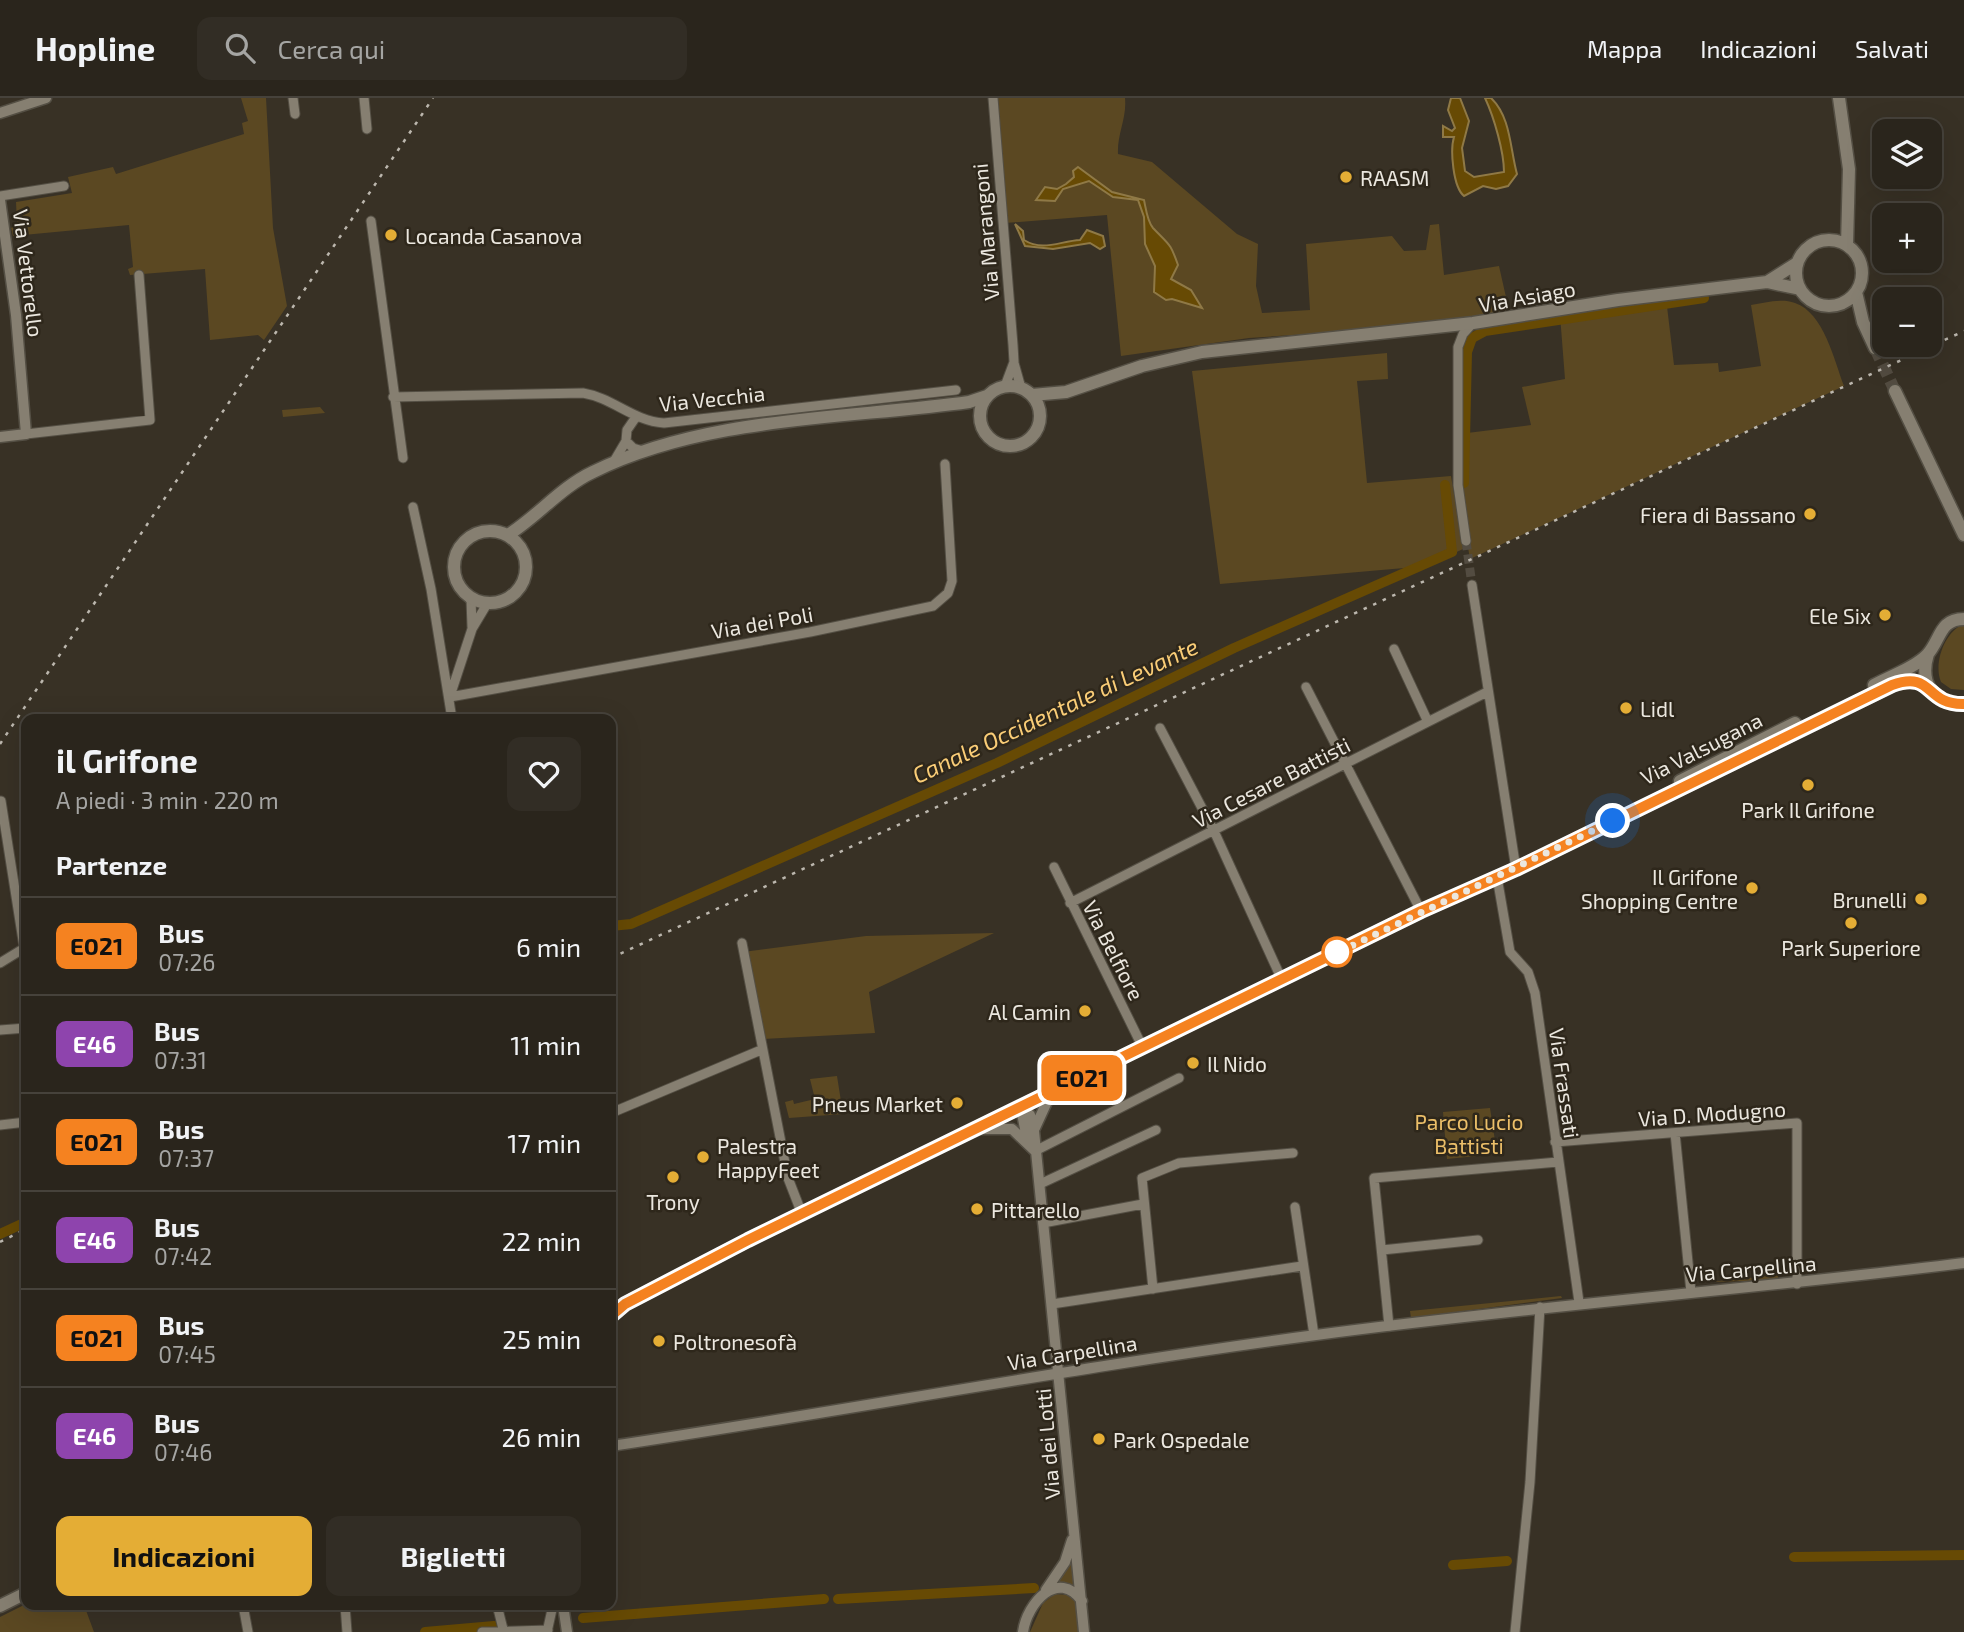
<!DOCTYPE html>
<html lang="it">
<meta charset="utf-8">
<style>
body{margin:0;font-family:"Exo 2",sans-serif;background:#322d25;color:#f1f3f6;height:100vh;display:flex;flex-direction:column;font-size:26px;white-space:nowrap}
*{box-sizing:border-box;margin:0}
p{font-size:23px;color:#a5a5a3}
.icon{flex:none;width:38px;height:38px;fill:none;stroke:currentColor;stroke-width:2;stroke-linecap:round;stroke-linejoin:round}
.map{position:relative;flex:1;overflow:hidden}
.sheet{position:absolute;left:21px;top:616px;width:595px;height:896px;display:flex;flex-direction:column;background:#2a251c;border-radius:14px;box-shadow:0 7px 28px #0002,0 0 0 2px #46423b}
.sheet>*{flex:none}
.badge{padding:0 14px;border-radius:10px;font-size:24px;line-height:46px}
.fabs{position:absolute;left:1872px;top:21px;display:grid;gap:14px}
.fabs a{display:grid;place-items:center;width:70px;height:70px;border-radius:14px;background:#2a251c;box-shadow:0 7px 28px #0002,0 0 0 2px #46423b;font-size:35px}
.you{position:absolute;width:35px;height:35px;margin:-18px;border:5px solid #fff;border-radius:50%;background:#1a73e8;box-shadow:0 0 0 10px #1a73e833}
.map>.badge{position:absolute;translate:-50% -50%;box-shadow:0 0 0 4px #fff}
h2{padding:0 35px;font-size:26px;line-height:63px}
.round{display:grid;place-items:center;flex:none;width:74px;height:74px;border-radius:14px;background:#322d25}
.head{display:flex;align-items:center;justify-content:space-between;height:119px;padding:0 35px}
h1{font-size:33px;font-weight:700;line-height:52px}
.primary-button{display:flex;gap:14px;margin-top:auto;padding:14px 35px}
.primary-button a{flex:1;height:80px;border-radius:14px;background:#e4ad35;color:#111;font-size:28px;font-weight:700;line-height:80px;text-align:center}
.primary-button a+a{background:#322d25;color:#f1f3f6}
ul{padding:0;list-style:none}
li{display:flex;align-items:center;gap:21px;height:98px;padding:0 35px;border-top:2px solid #46423b}
li div{flex:1}
li b{display:block;font-size:26px}
li em{font-style:normal}
li .badge{min-width:77px;font-weight:700;text-align:center}
header{display:flex;align-items:center;gap:42px;box-sizing:border-box;height:98px;padding:0 35px;background:#2a251c;border-bottom:2px solid #46423b}
header strong{font-size:33px}
nav{display:flex;gap:38px;margin-inline-start:auto;font-size:24px}
.search{width:490px;height:63px;background:#322d25;display:flex;align-items:center;gap:18px;box-sizing:border-box;padding:0 24px;border-radius:14px;color:#a5a5a3;font-size:26px}
.map>svg:first-child{display:block}
.green{fill:#5b4822}
.water{fill:#674a04;stroke:#8f7946;stroke-width:2}
.lines{fill:none;stroke-linecap:round;stroke-linejoin:round}
.canal{stroke:#674a04;stroke-width:10}
.minor-tunnel{stroke:#534c41;stroke-width:9;stroke-dasharray:9 4.5;stroke-linecap:butt}
.secondary-tunnel{stroke:#534c41;stroke-width:12;stroke-dasharray:12 6;stroke-linecap:butt}
.minor-casing{stroke:#544f44;stroke-width:11}
.tertiary-casing{stroke:#544f44;stroke-width:13}
.secondary-casing{stroke:#544f44;stroke-width:15}
.minor{stroke:#867f71;stroke-width:9}
.tertiary{stroke:#867f71;stroke-width:10}
.secondary{stroke:#867f71;stroke-width:12}
.rail{stroke:#bcb7ae;stroke-width:2.5;stroke-dasharray:3.5 7;stroke-linecap:butt}
.line-casing{stroke:#fff;stroke-width:16}
.line{stroke:#f58220;stroke-width:10}
.walk{stroke:#ebe7df;stroke-width:7;stroke-dasharray:0 12.6}
.poi-dot{fill:#e4ad35;stroke:#2e271b;stroke-width:2.5}
.stop-dot{fill:#fff;stroke:#f58220;stroke-width:3.5}
.labels{text-anchor:middle;dominant-baseline:central;stroke-width:5;stroke-linejoin:round;paint-order:stroke}
.poi-label{font-size:21px;fill:#ebe7df;stroke:#2e271b;text-anchor:start}
.street-label{font-size:21px;fill:#ebe7df;stroke:#2e271b}
.park-label{font-size:21px;fill:#ecbf69;stroke:#2e271b}
.water-label{font-size:23px;font-style:italic;fill:#facd77;stroke:#2e271b}
</style>
<header>
<strong>Hopline</strong>
<div class="search"><svg class="icon" aria-label="search" viewBox="0 0 24 24"><circle cx="10" cy="10" r="6"/><path d="M15 15l6 6"/></svg>Cerca qui</div>
<nav><a>Mappa</a><a>Indicazioni</a><a>Salvati</a></nav>
</header>
<div class="map">
<svg width="1964" height="1534" viewBox="0 0 1964 1534">
<rect width="100%" height="100%" fill="#383125"/>
<!-- green -->
<path class="green" d="M 241,0 L 266,0 L 273,130 L 287,208 L 264,242 L 258,237 L 210,242 L 205,171 L 130,177 L 128,171 L 133,169 L 129,127 L 13,138 L 11,130 L 17,125 L 16,104 L 72,95 L 68,79 L 113,69 L 116,76 L 244,36 L 242,25 L 248,23 Z
M 993,0 L 1125,0 C 1127,20 1117,36 1118,56 L 1152,64 L 1237,136 L 1258,146 L 1256,188 L 1262,215 L 1310,212 L 1306,146 L 1392,138 L 1404,153 L 1426,152 L 1430,127 L 1439,126 L 1444,177 L 1499,168 L 1510,217 L 1427,228 L 1249,240 L 1121,258 L 1107,117 L 1005,125 Z
M 1666,200 L 1674,267 L 1718,265 L 1719,274 L 1761,268 L 1751,207 C 1765,205 1781,200 1795,205 C 1824,215 1834,262 1844,288 L 1470,461 L 1463,420 L 1459,336 L 1531,327 L 1522,289 L 1565,281 L 1560,217 Z
M 1387,255 L 1388,281 L 1357,283 L 1367,385 L 1451,378 L 1463,451 L 1427,468 L 1220,486 L 1192,273 Z
M 320,309 L 325,315 L 283,319 L 282,312 Z
M 1964,526 L 1964,592 L 1951,591 L 1941,584 C 1933,565 1945,533 1964,526 Z
M 994,835 L 869,894 L 875,935 L 763,941 L 743,854 L 866,838 Z
M 837,978 L 843,1016 L 789,1020 L 785,1004 L 793,1002 L 794,1006 L 815,1001 L 810,981 Z
M 1490,1010 L 1497,1056 L 1447,1061 L 1443,1014 Z
M 1778,1177 L 1778,1182 L 1709,1184 Z
M 1561,1198 L 1562,1200 L 1411,1220 L 1410,1213 Z
M 1073,1456 L 1075,1490 L 1056,1486 Z
M 1055,1496 L 1067,1497 L 1076,1504 L 1079,1534 L 1030,1534 L 1043,1505 Z
M 26,1506 L 84,1507 L 94,1534 L 0,1534 L 0,1519 Z"/>
<!-- water -->
<path class="water" d="M 1451,0 L 1460,0 L 1469,23 L 1462,50 L 1465,73 L 1474,79 L 1504,74 C 1504,54 1494,19 1485,0 L 1491,0 C 1511,19 1510,51 1517,76 L 1508,88 L 1496,91 L 1483,88 L 1464,98 C 1453,89 1450,52 1454,39 L 1443,39 L 1443,28 L 1452,33 L 1455,30 L 1448,12 Z
M 1078,69 L 1112,94 L 1144,102 C 1146,111 1147,123 1153,130 C 1169,147 1170,144 1178,167 L 1171,181 L 1191,192 L 1202,210 L 1172,201 L 1166,202 L 1154,194 L 1155,168 L 1145,146 L 1144,119 L 1138,102 L 1113,99 L 1089,83 L 1063,91 L 1055,103 L 1036,102 L 1045,89 L 1057,91 L 1066,86 L 1074,79 L 1073,73 Z
M 1015,126 L 1023,133 L 1024,142 C 1043,154 1060,143 1080,142 L 1087,132 L 1103,138 L 1105,148 L 1100,151 L 1090,145 L 1053,151 L 1025,148 Z"/>
<g class="lines">
<!-- canal -->
<path class="canal" d="M 1464,385 L 1467,254 L 1472,240 L 1485,233 L 1704,200
M 611,828 L 631,826 L 997,665 L 1234,550 L 1452,454 L 1445,387
M 0,1136 L 26,1124
M 1794,1459 L 1964,1457
M 1453,1467 L 1507,1463
M 838,1501 L 1034,1490
M 583,1520 L 824,1501
M 425,1534 L 494,1528"/>
<!-- minor-tunnel -->
<path class="minor-tunnel" d="M 1466,443 L 1472,487"/>
<!-- secondary-tunnel -->
<path class="secondary-tunnel" d="M 1875,250 L 1895,293"/>
<defs>
<path id="minor" d="M 293,0 L 295,16
M 364,0 L 367,31
M 993,0 L 1013,247 L 1014,264 L 1005,288
M 0,98 L 64,88
M 371,123 L 403,360
M 1014,265 L 1021,290
M 393,299 L 583,295 C 613,300 633,323 664,325 L 956,292
M 636,319 L 627,332 L 626,343 L 633,350 L 643,353
M 26,336 L 150,322 L 139,177
M 613,365 L 626,343
M 413,409 L 431,491 L 452,621
M 1466,443 L 1458,387 L 1458,249 L 1463,236 L 1472,226
M 1472,487 L 1516,771
M 471,501 L 472,529
M 1394,551 L 1428,624
M 1306,589 L 1421,813
M 450,598 L 472,531 L 487,506
M 450,599 L 810,534 L 933,508 L 948,495 L 952,483 L 945,366
M 1160,630 L 1214,733 L 1282,882
M 1,703 L 24,849
M 1054,769 L 1143,950
M 1497,779 L 1510,854 L 1528,874 L 1535,895 L 1579,1204
M 1070,805 L 1487,594
M 742,845 L 788,1080 L 802,1116
M 0,865 L 26,849
M 0,932 L 26,930
M 611,1015 L 761,952
M 0,1027 L 26,1024
M 1675,1035 L 1691,1194
M 1555,1044 L 1797,1025 L 1797,1186
M 1035,1053 L 1179,980
M 1040,1086 L 1156,1032
M 1295,1109 L 1314,1237
M 1043,1125 L 1143,1106
M 1382,1152 L 1478,1142
M 1153,1191 L 1142,1080 L 1179,1065 L 1293,1055
M 1052,1206 L 1302,1168
M 1389,1228 L 1374,1080 L 1558,1064
M 243,1507 L 248,1534
M 345,1507 L 347,1534
M 497,1507 L 503,1531
M 482,1534 L 548,1532
M 547,1534 L 553,1507
M 1515,1534 L 1530,1384 L 1540,1209"/>
<path id="tertiary" d="M 0,15 L 46,0
M 0,102 L 16,217 L 26,336 L 0,339
M 1021,1010 L 1030,1017 L 1034,1033 L 1084,1534
M 1021,1010 L 1027,1041
M 1035,1030 L 1051,995
M 981,1031 L 1012,1031 L 1035,1053
M 611,1348 C 846,1313 1080,1268 1316,1237 C 1532,1208 1748,1192 1964,1165
M 1046,1492 L 1065,1464 L 1072,1442
M 563,1507 L 567,1534
M 1023,1534 C 1027,1505 1058,1470 1082,1503"/>
<path id="secondary" d="M 1839,0 L 1849,71 L 1847,147
M1796 175a33 33 0 1 1 66 0a33 33 0 1 1-66 0Z
M 1767,184 L 1797,165
M 1856,194 L 1863,224 L 1875,250
M980 318a30 30 0 1 1 60 0a30 30 0 1 1-60 0Z
M 1895,293 L 1964,437
M 1032,297 L 1066,294 L 1142,268 L 1202,254 L 1473,225 L 1618,202 L 1767,184 L 1800,191
M454 469a36 36 0 1 1 72 0a36 36 0 1 1-72 0Z
M 508,437 C 538,418 561,389 593,374 C 706,318 847,321 969,304 L 987,298
M 1928,556 C 1919,585 1933,607 1964,606
M 1874,587 C 1891,578 1914,570 1927,557 C 1941,542 1939,521 1964,521
M 1680,683 L 1795,625
M 611,1218 L 625,1206 L 748,1142 L 1421,813 L 1516,771 L 1893,587 L 1908,583 L 1926,586
M 0,1508 L 26,1495"/>
</defs>
<!-- minor casing -->
<use href="#minor" class="minor-casing"/>
<!-- tertiary casing -->
<use href="#tertiary" class="tertiary-casing"/>
<!-- secondary casing -->
<use href="#secondary" class="secondary-casing"/>
<!-- minor -->
<use href="#minor" class="minor"/>
<!-- tertiary -->
<use href="#tertiary" class="tertiary"/>
<!-- secondary -->
<use href="#secondary" class="secondary"/>
<!-- rail -->
<path class="rail" d="M 0,646 L 433,0
M 611,860 L 1964,233
M 0,1144 L 26,1131"/>
</g>
<g class="lines">
<defs>
<path id="line" d="M 611,1218 L 625,1206 L 748,1142 L 1421,813 L 1516,771 L 1892,587 C 1934,572 1924,607 1964,606"/>
</defs>
<!-- line casing -->
<use href="#line" class="line-casing"/>
<!-- line -->
<use href="#line" class="line"/>
<!-- walk -->
<path class="walk" d="M 1337,854 L 1328,859 L 1613,723"/>
</g>
<!-- markers -->
<g class="poi-dot">
<circle cx="1346" cy="79" r="7"/>
<circle cx="391" cy="137" r="7"/>
<circle cx="1810" cy="416" r="7"/>
<circle cx="1885" cy="517" r="7"/>
<circle cx="1626" cy="610" r="7"/>
<circle cx="1808" cy="687" r="7"/>
<circle cx="1752" cy="790" r="7"/>
<circle cx="1921" cy="801" r="7"/>
<circle cx="1851" cy="825" r="7"/>
<circle cx="1085" cy="913" r="7"/>
<circle cx="1193" cy="965" r="7"/>
<circle cx="957" cy="1005" r="7"/>
<circle cx="703" cy="1059" r="7"/>
<circle cx="673" cy="1079" r="7"/>
<circle cx="977" cy="1111" r="7"/>
<circle cx="659" cy="1243" r="7"/>
<circle cx="1099" cy="1341" r="7"/>
</g>
<circle class="stop-dot" cx="1337" cy="854" r="14"/>
<g class="labels">
<!-- poi labels -->
<g class="poi-label">
<text x="1360" y="79">RAASM</text>
<text x="405" y="137">Locanda Casanova</text>
<text x="1796" y="416" text-anchor="end">Fiera di Bassano</text>
<text x="1871" y="517" text-anchor="end">Ele Six</text>
<text x="1640" y="610">Lidl</text>
<text x="1808" y="711" text-anchor="middle">Park Il Grifone</text>
<text x="1738" y="778" text-anchor="end">Il Grifone<tspan x="1738" dy="24">Shopping Centre</tspan></text>
<text x="1907" y="801" text-anchor="end">Brunelli</text>
<text x="1851" y="849" text-anchor="middle">Park Superiore</text>
<text x="1071" y="913" text-anchor="end">Al Camin</text>
<text x="1207" y="965">Il Nido</text>
<text x="943" y="1005" text-anchor="end">Pneus Market</text>
<text x="717" y="1047">Palestra<tspan x="717" dy="24">HappyFeet</tspan></text>
<text x="673" y="1103" text-anchor="middle">Trony</text>
<text x="991" y="1111">Pittarello</text>
<text x="673" y="1243">Poltronesofà</text>
<text x="1113" y="1341">Park Ospedale</text>
</g>
<!-- street labels -->
<g class="street-label">
<text transform="translate(985 134) rotate(-95)">Via Marangoni</text>
<text transform="translate(29 175) rotate(83)">Via Vettorello</text>
<text transform="translate(1527 198) rotate(-10)">Via Asiago</text>
<text transform="translate(712 300) rotate(-6)">Via Vecchia</text>
<text transform="translate(762 524) rotate(-10)">Via dei Poli</text>
<text transform="translate(1701 650) rotate(-27)">Via Valsugana</text>
<text transform="translate(1271 684) rotate(-27)">Via Cesare Battisti</text>
<text transform="translate(1114 852) rotate(63)">Via Belfiore</text>
<text transform="translate(1565 985) rotate(82)">Via Frassati</text>
<text transform="translate(1712 1015) rotate(-4)">Via D. Modugno</text>
<text transform="translate(1751 1170) rotate(-5)">Via Carpellina</text>
<text transform="translate(1072 1254) rotate(-9)">Via Carpellina</text>
<text transform="translate(1047 1346) rotate(-95)">Via dei Lotti</text>
</g>
<!-- park labels -->
<g class="park-label">
<text x="1469" y="1023">Parco Lucio<tspan x="1469" dy="24">Battisti</tspan></text>
</g>
<!-- water labels -->
<g class="water-label">
<text transform="translate(1055 612) rotate(-25)">Canale Occidentale di Levante</text>
</g>
</g>
</svg>
<div class="fabs">
<a><svg class="icon" aria-label="layers" viewBox="0 0 24 24"><path d="M12 4l9 5-9 5-9-5zM3 14l9 5 9-5"/></svg></a>
<a>+</a>
<a>−</a>
</div>
<div class="you" style="left:1613px;top:723px"></div>
<b class="badge" style="left:1082px;top:980px;background:#f58220;color:#111">E021</b>
<section class="sheet">
<div class="head"><div><h1>il Grifone</h1><p>A piedi · 3 min · 220 m</p></div><a class="round"><svg class="icon" aria-label="heart" viewBox="0 0 24 24"><path d="M12 20l-8-8c-3-5 5-10 8-4 3-6 11-1 8 4z"/></svg></a></div>
<h2>Partenze</h2>
<ul>
<li><span class="badge" style="background:#f58220;color:#111">E021</span><div><b>Bus</b><p>07:26</p></div><em>6 min</em></li>
<li><span class="badge" style="background:#8e44ad;color:#fff">E46</span><div><b>Bus</b><p>07:31</p></div><em>11 min</em></li>
<li><span class="badge" style="background:#f58220;color:#111">E021</span><div><b>Bus</b><p>07:37</p></div><em>17 min</em></li>
<li><span class="badge" style="background:#8e44ad;color:#fff">E46</span><div><b>Bus</b><p>07:42</p></div><em>22 min</em></li>
<li><span class="badge" style="background:#f58220;color:#111">E021</span><div><b>Bus</b><p>07:45</p></div><em>25 min</em></li>
<li><span class="badge" style="background:#8e44ad;color:#fff">E46</span><div><b>Bus</b><p>07:46</p></div><em>26 min</em></li>
</ul>
<div class="primary-button"><a>Indicazioni</a><a>Biglietti</a></div>
</section>
</div>
